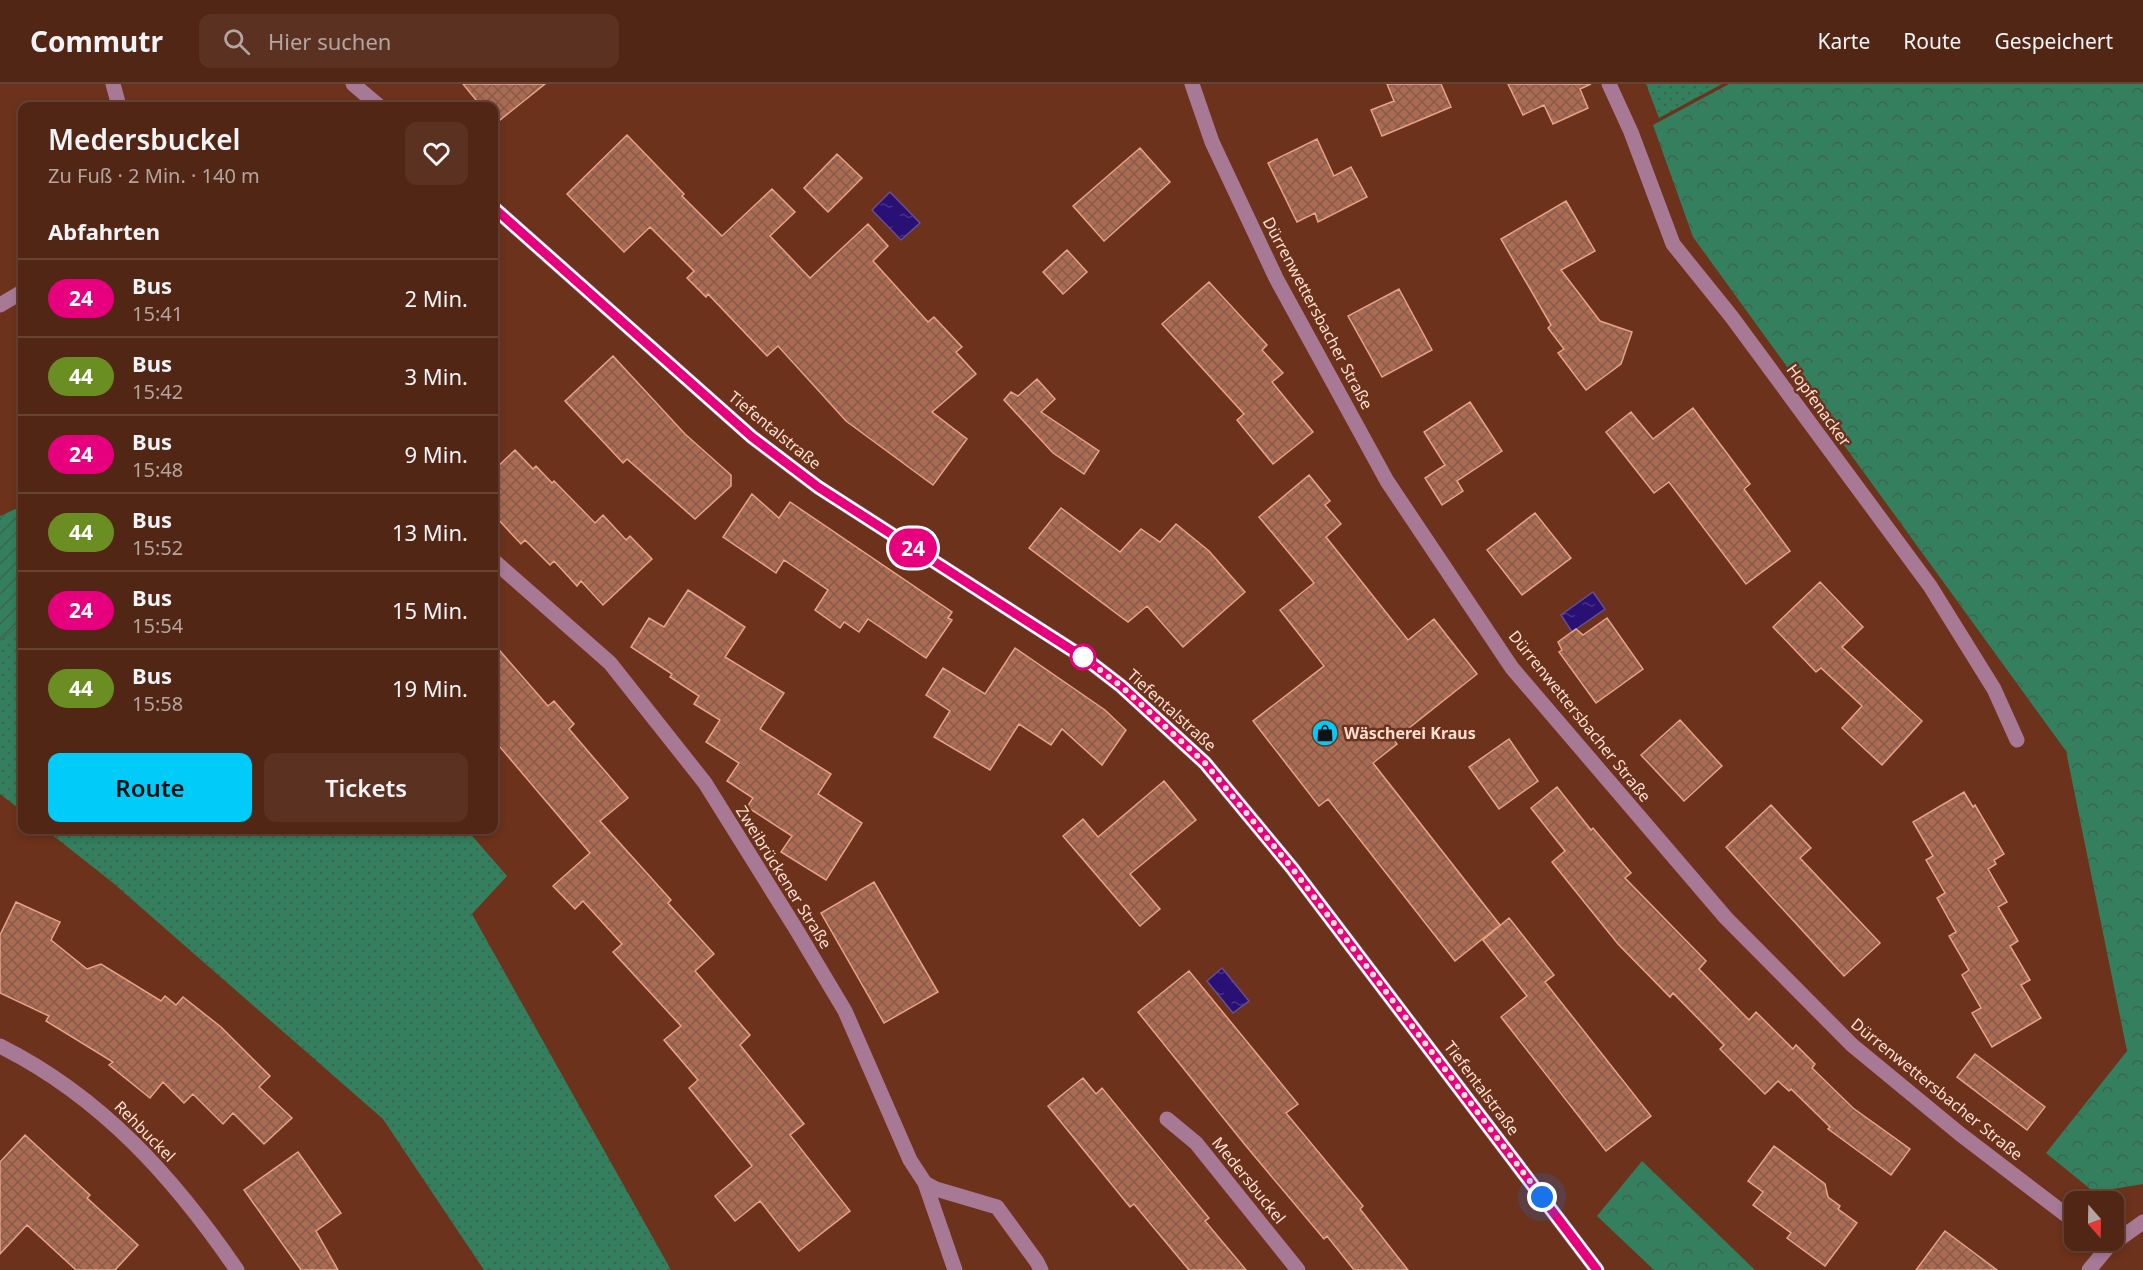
<!DOCTYPE html>
<html lang="de">
<meta charset="utf-8">
<style>
body{margin:0;font-family:"Noto Sans",sans-serif;background:#5b3222;color:#f1f3f6;height:100vh;display:flex;flex-direction:column;font-size:22px;white-space:nowrap}
*{box-sizing:border-box;margin:0}
p{font-size:20px;color:#b4a5a0}
.icon{flex:none;width:33px;height:33px;fill:none;stroke:currentColor;stroke-width:2;stroke-linecap:round;stroke-linejoin:round}
.map{position:relative;flex:1;overflow:hidden}
.sheet{position:absolute;left:18px;top:18px;width:480px;height:732px;display:flex;flex-direction:column;background:#512614;border-radius:12px;box-shadow:0 3px 9px #0003,0 0 0 2px #674334}
.sheet>*{flex:none}
.badge{padding:0 12px;border-radius:20px;font-size:21px;line-height:39px}
.needle{width:39px;rotate:160deg}
.fabs{position:absolute;left:2064px;top:1107px;display:grid;gap:12px}
.fabs a{display:grid;place-items:center;width:60px;height:60px;border-radius:12px;background:#512614;box-shadow:0 3px 9px #0003,0 0 0 2px #674334;font-size:30px}
.you{position:absolute;width:30px;height:30px;margin:-15px;border:4px solid #fff;border-radius:50%;background:#1a73e8;box-shadow:0 0 0 9px #1a73e833}
.map>.badge{position:absolute;translate:-50% -50%;box-shadow:0 0 0 3px #fff}
h2{padding:0 30px;font-size:22px;line-height:54px}
.round{display:grid;place-items:center;flex:none;width:63px;height:63px;border-radius:12px;background:#5b3222}
.overview{display:flex;align-items:center;justify-content:space-between;height:102px;padding:0 30px}
h1{font-size:28px;font-weight:600;line-height:45px}
.primary-button{display:flex;gap:12px;margin-top:auto;padding:12px 30px}
.primary-button a{flex:1;height:69px;border-radius:12px;background:#01cbf9;color:#111;font-size:24px;font-weight:600;line-height:69px;text-align:center}
.primary-button a+a{background:#5b3222;color:#f1f3f6}
ul{padding:0;list-style:none}
li{display:flex;align-items:center;gap:18px;height:78px;padding:0 30px;border-top:2px solid #674334}
li div{flex:1}
li b{display:block;font-size:22px}
li em{font-style:normal}
li .badge{min-width:66px;font-weight:700;text-align:center}
header{display:flex;align-items:center;gap:36px;box-sizing:border-box;height:84px;padding:0 30px;background:#512614;border-bottom:2px solid #674334}
header strong{font-size:28px}
nav{display:flex;gap:33px;margin-inline-start:auto;font-size:21px}
.search{width:420px;height:54px;background:#5b3222;display:flex;align-items:center;gap:15px;box-sizing:border-box;padding:0 21px;border-radius:12px;color:#b4a5a0;font-size:22px}
.map>svg:first-child{display:block}
.grass{fill:url(#grass-dots)}
.forest{fill:url(#forest-crowns)}
.garden{fill:url(#garden-furrows)}
.water{fill:url(#water-ripples);stroke:#684e90;stroke-width:1.5}
.building{fill:url(#building-cross-hatch);stroke:#e7a288;stroke-width:1.5}
.lines{fill:none;stroke-linecap:round;stroke-linejoin:round}
.minor{stroke:#a77995;stroke-width:15}
.line-casing{stroke:#fff;stroke-width:14}
.line{stroke:#e6007e;stroke-width:9}
.walk{stroke:#fcdfd3;stroke-width:6;stroke-dasharray:0 10.8}
.stop-dot{fill:#fff;stroke:#e6007e;stroke-width:3}
.labels{text-anchor:middle;dominant-baseline:central;stroke-width:5;stroke-linejoin:round;paint-order:stroke}
.street-label{font-size:16px;fill:#fcdfd3;stroke:#6c321b}
.poi-label{font-size:16px;font-weight:bold;fill:#fcdfd3;stroke:#6c321b;text-anchor:start}
</style>
<header>
<strong>Commutr</strong>
<div class="search"><svg class="icon" aria-label="search" viewBox="0 0 24 24"><circle cx="10" cy="10" r="6"/><path d="M15 15l6 6"/></svg>Hier suchen</div>
<nav><a>Karte</a><a>Route</a><a>Gespeichert</a></nav>
</header>
<div class="map">
<svg width="2143" height="1186" viewBox="0 0 2143 1186">
<defs>
<pattern id="grass-dots" width="8" height="8" patternUnits="userSpaceOnUse" patternTransform="scale(1.5)"><rect width="8" height="8" fill="#337f5e"/><path d="M2 2h.1M6 6h.1" fill="none" stroke="#3e6450" stroke-width="1.8" stroke-linecap="round"/></pattern>
<pattern id="forest-crowns" width="20" height="18" patternUnits="userSpaceOnUse" patternTransform="scale(1.5)"><rect width="20" height="18" fill="#337f5e"/><path d="M2 6a3 3 0 1 1 6 0M12 15a3 3 0 1 1 6 0" fill="none" stroke="#3e6450"/></pattern>
<pattern id="garden-furrows" width="10" height="10" patternUnits="userSpaceOnUse" patternTransform="scale(1.5)"><rect width="10" height="10" fill="#337f5e"/><path d="M-1 1l2-2M0 10L10 0M9 11l2-2" fill="none" stroke="#3e6450"/></pattern>
<pattern id="water-ripples" width="26" height="14" patternUnits="userSpaceOnUse" patternTransform="scale(1.5)"><rect width="26" height="14" fill="#281074"/><path d="M2 4q2-2 4 0t4 0M15 11q2-2 4 0t4 0" fill="none" stroke="#483287"/></pattern>
<pattern id="building-cross-hatch" width="8" height="8" patternUnits="userSpaceOnUse" patternTransform="scale(1.5)"><rect width="8" height="8" fill="#ab6b52"/><path d="M0 0l8 8M0 8l8-8" fill="none" stroke="#855b4a"/></pattern>
</defs>
<rect width="100%" height="100%" fill="#6c321b"/>
<!-- grass -->
<path class="grass" d="M 1646,0 L 1722,0 L 1659,34 Z
M 22,538 L 22,727 L 0,710 L 0,557 Z
M 46,746 L 467,746 L 507,792 L 472,830 L 671,1186 L 484,1186 L 383,1035 L 112,798 Z"/>
<!-- forest -->
<path class="forest" d="M 1729,0 L 2143,0 L 2143,1100 L 2094,1108 L 2046,1069 L 2127,967 L 2066,667 L 1693,153 L 1653,41 Z
M 1642,1077 L 1755,1186 L 1654,1186 L 1597,1132 Z"/>
<!-- garden -->
<path class="garden" d="M 22,422 L 22,538 L 0,557 L 0,432 Z"/>
<!-- water -->
<path class="water" d="M 890,108 L 920,139 L 901,156 L 872,126 Z
M 1593,508 L 1605,525 L 1572,548 L 1561,531 Z
M 1222,884 L 1249,917 L 1233,929 L 1207,897 Z"/>
<!-- building -->
<path class="building" d="M 463,0 L 545,0 L 495,40 L 494,22 L 481,22 Z
M 1387,0 L 1441,0 L 1451,23 L 1382,52 L 1371,26 L 1394,17 Z
M 1508,0 L 1591,0 L 1580,5 L 1588,24 L 1553,40 L 1544,21 L 1523,31 Z
M 627,51 L 684,110 L 682,112 L 722,152 L 772,105 L 795,128 L 770,152 L 810,194 L 868,140 L 888,162 L 873,177 L 928,238 L 934,233 L 962,263 L 956,268 L 976,290 L 932,328 L 967,355 L 933,401 L 846,337 L 778,262 L 767,272 L 708,210 L 706,213 L 687,194 L 694,187 L 650,143 L 624,168 L 567,110 Z
M 1317,55 L 1334,92 L 1351,83 L 1367,113 L 1318,138 L 1315,129 L 1297,138 L 1268,79 Z
M 1140,64 L 1170,98 L 1104,157 L 1073,122 Z
M 837,70 L 862,94 L 828,128 L 804,104 Z
M 1566,117 L 1595,167 L 1561,186 L 1600,237 L 1632,248 L 1621,280 L 1586,306 L 1558,269 L 1564,265 L 1548,244 L 1551,241 L 1501,155 Z
M 1067,166 L 1087,188 L 1063,210 L 1043,188 Z
M 1209,198 L 1267,261 L 1262,266 L 1283,289 L 1272,298 L 1313,348 L 1273,380 L 1237,336 L 1244,330 L 1162,240 Z
M 1399,205 L 1432,266 L 1382,293 L 1348,232 Z
M 613,272 L 685,350 L 731,391 L 731,402 L 695,435 L 627,375 L 623,379 L 565,317 Z
M 1037,295 L 1055,315 L 1041,328 L 1099,367 L 1084,390 L 1053,369 L 1004,316 L 1011,308 L 1018,312 Z
M 1470,318 L 1502,367 L 1457,397 L 1463,407 L 1442,421 L 1425,394 L 1445,381 L 1424,348 Z
M 1693,324 L 1750,400 L 1744,405 L 1790,467 L 1746,500 L 1669,398 L 1654,409 L 1606,348 L 1631,328 L 1653,355 Z
M 515,366 L 533,385 L 536,382 L 552,399 L 554,397 L 595,439 L 603,431 L 626,456 L 630,452 L 652,475 L 603,521 L 581,497 L 577,502 L 554,477 L 550,481 L 525,456 L 521,460 L 494,431 L 494,386 Z
M 1309,391 L 1330,417 L 1325,421 L 1341,440 L 1326,453 L 1408,556 L 1434,535 L 1477,590 L 1394,656 L 1397,660 L 1373,679 L 1500,841 L 1455,877 L 1328,715 L 1319,722 L 1253,637 L 1324,582 L 1280,526 L 1314,499 L 1259,433 Z
M 752,410 L 779,434 L 790,418 L 952,528 L 948,534 L 952,536 L 926,574 L 868,535 L 859,548 L 844,538 L 840,544 L 815,526 L 828,506 L 784,476 L 776,489 L 723,453 Z
M 1061,424 L 1120,468 L 1141,445 L 1160,458 L 1176,440 L 1209,467 L 1245,508 L 1183,563 L 1147,522 L 1128,538 L 1029,464 Z
M 1535,429 L 1571,474 L 1522,511 L 1487,466 Z
M 1820,498 L 1863,543 L 1842,563 L 1922,637 L 1882,681 L 1842,644 L 1862,622 L 1821,584 L 1816,588 L 1773,543 Z
M 688,506 L 745,543 L 725,573 L 784,609 L 760,645 L 831,690 L 818,710 L 862,739 L 826,796 L 781,768 L 792,752 L 747,723 L 753,714 L 727,697 L 739,679 L 706,658 L 720,636 L 694,620 L 699,612 L 670,593 L 672,590 L 631,563 L 649,534 L 664,543 Z
M 1607,534 L 1643,585 L 1596,619 L 1559,568 L 1562,566 L 1558,558 L 1576,545 L 1583,551 Z
M 494,560 L 548,622 L 554,617 L 574,640 L 569,645 L 628,714 L 600,737 L 671,816 L 668,819 L 714,870 L 695,887 L 750,951 L 740,961 L 804,1040 L 790,1051 L 850,1127 L 799,1167 L 760,1117 L 735,1137 L 715,1112 L 752,1082 L 689,1004 L 698,996 L 664,956 L 681,942 L 613,868 L 622,860 L 583,817 L 575,825 L 553,802 L 590,769 L 494,656 Z
M 1015,564 L 1105,626 L 1126,646 L 1102,681 L 1062,645 L 1051,661 L 1019,640 L 990,686 L 934,653 L 950,627 L 926,611 L 943,584 L 985,610 Z
M 1680,636 L 1722,682 L 1684,717 L 1641,671 Z
M 1509,655 L 1538,697 L 1499,725 L 1469,683 Z
M 1164,697 L 1196,736 L 1130,790 L 1160,825 L 1140,842 L 1063,752 L 1083,735 L 1098,753 Z
M 1557,703 L 1591,746 L 1593,744 L 1631,789 L 1625,794 L 1706,877 L 1699,885 L 1749,936 L 1756,928 L 1793,965 L 1796,961 L 1815,980 L 1812,984 L 1853,1024 L 1910,1065 L 1891,1091 L 1828,1045 L 1830,1043 L 1791,1005 L 1789,1007 L 1778,997 L 1765,1010 L 1720,965 L 1724,961 L 1673,909 L 1670,913 L 1618,860 L 1552,778 L 1565,767 L 1531,724 Z
M 1964,708 L 1973,723 L 1975,721 L 2004,770 L 1994,776 L 1996,780 L 1988,785 L 2007,818 L 1998,823 L 2018,857 L 2010,862 L 2030,896 L 2021,901 L 2041,934 L 1992,963 L 1972,929 L 1981,924 L 1962,891 L 1969,886 L 1949,852 L 1956,848 L 1937,814 L 1945,809 L 1926,776 L 1933,772 L 1913,738 Z
M 1771,721 L 1811,764 L 1800,774 L 1880,859 L 1844,892 L 1726,763 Z
M 874,798 L 938,908 L 884,939 L 821,829 Z
M 16,818 L 60,838 L 51,856 L 87,885 L 101,880 L 161,917 L 165,912 L 176,921 L 183,913 L 221,943 L 270,992 L 259,1003 L 292,1034 L 264,1060 L 233,1029 L 223,1040 L 193,1010 L 184,1019 L 163,998 L 150,1014 L 109,981 L 113,978 L 46,937 L 49,932 L 0,909 L 0,851 Z
M 1509,834 L 1554,891 L 1545,898 L 1651,1032 L 1606,1067 L 1501,933 L 1527,912 L 1483,856 Z
M 1189,887 L 1298,1020 L 1286,1029 L 1363,1122 L 1360,1125 L 1408,1186 L 1354,1186 L 1327,1152 L 1324,1155 L 1246,1062 L 1138,928 Z
M 1975,970 L 2045,1023 L 2027,1046 L 1957,993 Z
M 1083,994 L 1096,1010 L 1102,1004 L 1209,1134 L 1205,1137 L 1246,1186 L 1189,1186 L 1134,1120 L 1130,1123 L 1048,1022 Z
M 25,1051 L 90,1111 L 87,1114 L 138,1161 L 115,1186 L 76,1186 L 27,1141 L 0,1170 L 0,1078 Z
M 1774,1062 L 1825,1100 L 1828,1113 L 1840,1122 L 1838,1125 L 1857,1139 L 1825,1182 L 1787,1154 L 1791,1149 L 1753,1121 L 1763,1108 L 1748,1097 Z
M 298,1068 L 341,1129 L 316,1147 L 338,1186 L 301,1186 L 244,1106 Z
M 1945,1147 L 1997,1186 L 1916,1186 Z"/>
<g class="lines">
<!-- minor -->
<path class="minor" d="M 113,0 L 119,22
M 353,0 L 379,22
M 1192,0 L 1212,58 L 1276,194 L 1387,397 L 1512,584 L 1726,834 L 1852,961 L 1960,1050 L 2074,1137
M 1609,0 L 1631,48 L 1673,160 L 1731,232 L 1930,502 L 1994,605 L 2017,656
M 494,124 L 752,353 L 818,403 L 1086,575 L 1121,602 L 1205,679 L 1292,784 L 1597,1186
M 0,221 L 22,208
M 494,477 L 610,579 L 705,699 L 796,845 L 845,927 L 910,1076 L 925,1099 L 955,1186
M 0,962 C 102,1013 174,1094 237,1186
M 1167,1035 L 1196,1059 L 1298,1186
M 925,1099 L 936,1105 L 997,1123 L 1037,1178 L 1041,1186
M 2089,1186 L 2108,1163 L 2143,1138"/>
</g>
<g class="lines">
<defs>
<path id="line" d="M 494,124 L 752,353 L 818,403 L 1086,575 L 1121,602 L 1205,679 L 1292,784 L 1597,1186"/>
</defs>
<!-- line casing -->
<use href="#line" class="line-casing"/>
<!-- line -->
<use href="#line" class="line"/>
<!-- walk -->
<path class="walk" d="M 1083,573 L 1121,602 L 1205,679 L 1292,784 L 1542,1113"/>
</g>
<!-- icons -->
<defs>
<symbol id="shop-disc" viewBox="-11 -11 22 22"><circle r="9.5" fill="#01cbf9" stroke="#6c321b"/><path d="M-5-2.5h2.3a2.7 3.5 0 0 1 5.4 0H5L5.5 6h-11ZM-1.5-2.5h3a1.5 2.3 0 0 0-3 0Z" fill="#111"/></symbol>
</defs>
<g fill-rule="evenodd">
<use href="#shop-disc" x="1310" y="634" width="30" height="30"/>
</g>
<!-- markers -->
<circle class="stop-dot" cx="1083" cy="573" r="12"/>
<g class="labels">
<!-- street labels -->
<g class="street-label">
<text transform="translate(1318 229) rotate(62)">Dürrenwettersbacher Straße</text>
<text transform="translate(1819 321) rotate(54)">Hopfenacker</text>
<text transform="translate(775 346) rotate(39)">Tiefentalstraße</text>
<text transform="translate(1172 626) rotate(42)">Tiefentalstraße</text>
<text transform="translate(1580 632) rotate(51)">Dürrenwettersbacher Straße</text>
<text transform="translate(784 793) rotate(58)">Zweibrückener Straße</text>
<text transform="translate(1482 1004) rotate(53)">Tiefentalstraße</text>
<text transform="translate(1937 1005) rotate(39)">Dürrenwettersbacher Straße</text>
<text transform="translate(145 1047) rotate(45)">Rehbuckel</text>
<text transform="translate(1249 1096) rotate(51)">Medersbuckel</text>
</g>
<!-- poi labels -->
<g class="poi-label">
<text x="1344" y="649">Wäscherei Kraus</text>
</g>
</g>
</svg>
<div class="fabs">
<a><svg class="needle" viewBox="-14 -14 28 28"><path d="M0-13l5 13h-10z" fill="#e53935"/><path d="M0 13l5-13h-10z" fill="#b4a5a0"/></svg></a>
</div>
<div class="you" style="left:1542px;top:1113px"></div>
<b class="badge" style="left:913px;top:464px;background:#e6007e;color:#fff">24</b>
<section class="sheet">
<div class="overview"><div><h1>Medersbuckel</h1><p>Zu Fuß · 2 Min. · 140 m</p></div><a class="round"><svg class="icon" aria-label="heart" viewBox="0 0 24 24"><path d="M12 20l-8-8c-3-5 5-10 8-4 3-6 11-1 8 4z"/></svg></a></div>
<h2>Abfahrten</h2>
<ul>
<li><span class="badge" style="background:#e6007e;color:#fff">24</span><div><b>Bus</b><p>15:41</p></div><em>2 Min.</em></li>
<li><span class="badge" style="background:#6b8e23;color:#fff">44</span><div><b>Bus</b><p>15:42</p></div><em>3 Min.</em></li>
<li><span class="badge" style="background:#e6007e;color:#fff">24</span><div><b>Bus</b><p>15:48</p></div><em>9 Min.</em></li>
<li><span class="badge" style="background:#6b8e23;color:#fff">44</span><div><b>Bus</b><p>15:52</p></div><em>13 Min.</em></li>
<li><span class="badge" style="background:#e6007e;color:#fff">24</span><div><b>Bus</b><p>15:54</p></div><em>15 Min.</em></li>
<li><span class="badge" style="background:#6b8e23;color:#fff">44</span><div><b>Bus</b><p>15:58</p></div><em>19 Min.</em></li>
</ul>
<div class="primary-button"><a>Route</a><a>Tickets</a></div>
</section>
</div>
